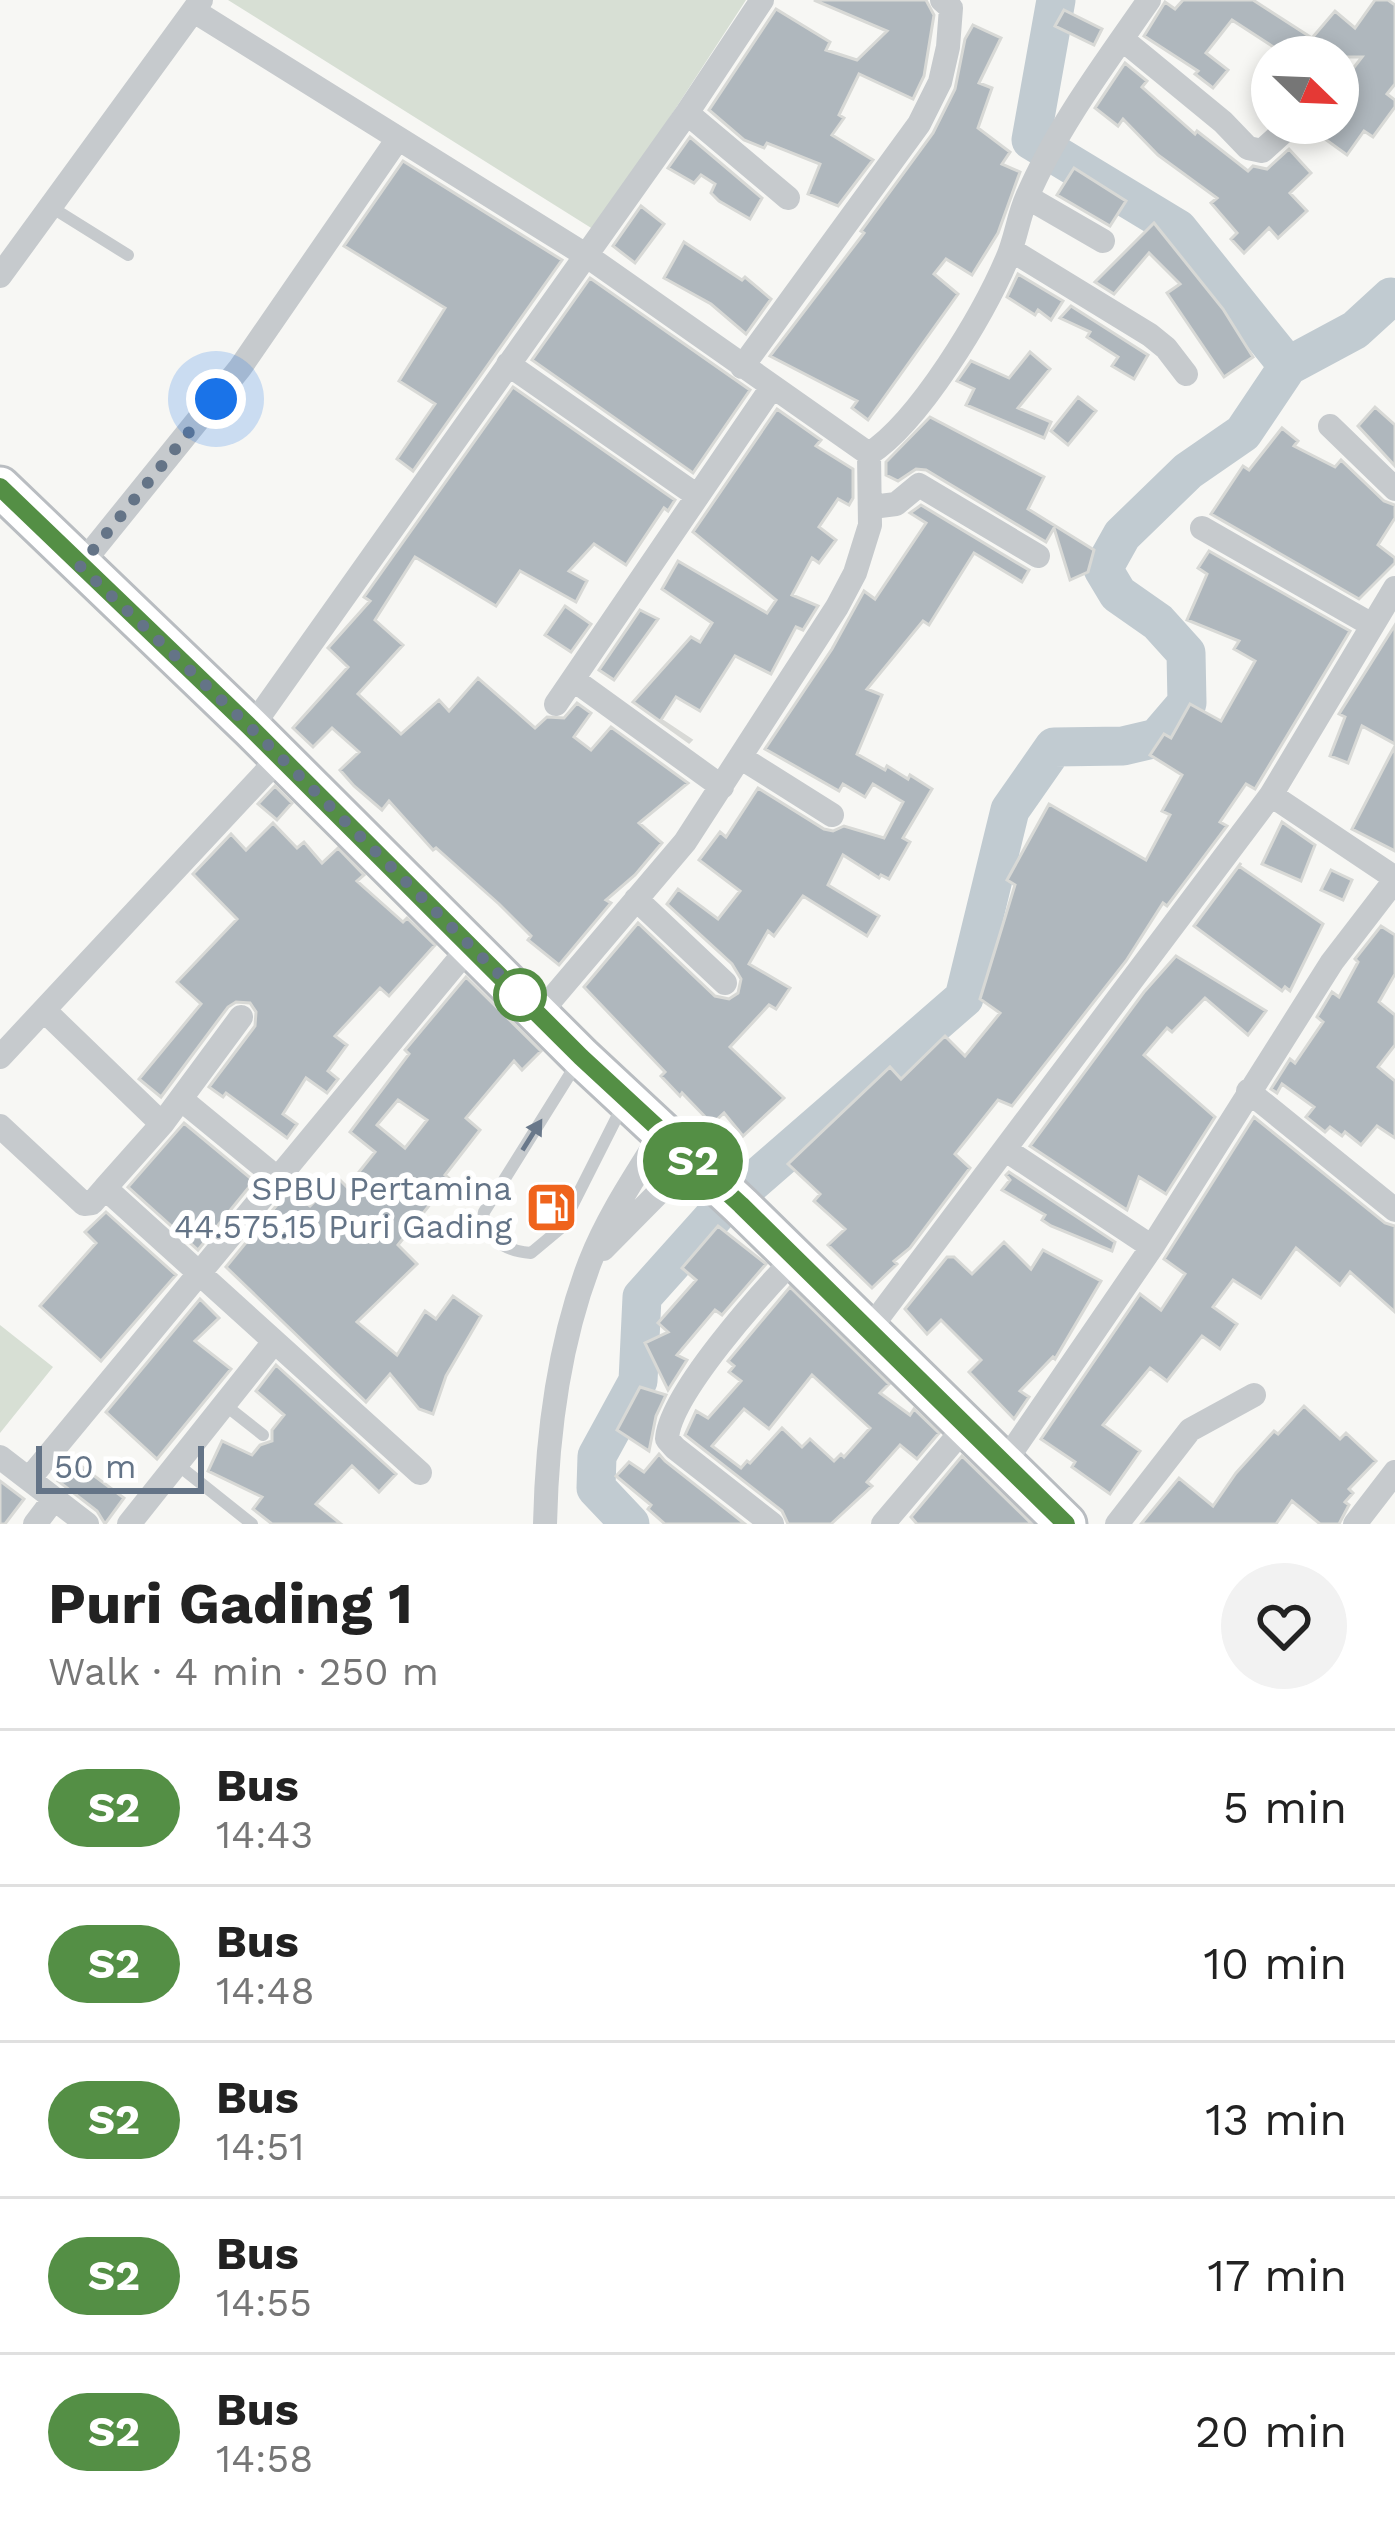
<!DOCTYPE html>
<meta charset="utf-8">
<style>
body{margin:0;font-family:"Work Sans",sans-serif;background:#f2f2f2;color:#222;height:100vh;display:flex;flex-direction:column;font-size:45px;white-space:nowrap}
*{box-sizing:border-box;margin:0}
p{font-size:39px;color:#767676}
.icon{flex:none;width:66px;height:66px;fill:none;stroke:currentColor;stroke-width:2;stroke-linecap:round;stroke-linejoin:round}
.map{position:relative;height:1524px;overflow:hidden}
.panel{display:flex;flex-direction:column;background:#fff;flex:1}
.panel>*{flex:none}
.badge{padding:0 24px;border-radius:39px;font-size:42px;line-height:78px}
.needle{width:78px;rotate:113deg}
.controls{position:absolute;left:1251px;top:36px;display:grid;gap:24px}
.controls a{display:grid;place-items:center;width:108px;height:108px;border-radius:50%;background:#fff;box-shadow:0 6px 18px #0003;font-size:60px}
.scale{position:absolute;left:36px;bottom:30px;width:168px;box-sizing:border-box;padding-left:12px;border:6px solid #647487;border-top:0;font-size:33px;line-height:42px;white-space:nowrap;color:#647487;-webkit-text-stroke:9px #fff;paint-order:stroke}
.you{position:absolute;width:60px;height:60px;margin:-30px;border:9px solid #fff;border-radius:50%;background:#1a73e8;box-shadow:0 0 0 18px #1a73e833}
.map>.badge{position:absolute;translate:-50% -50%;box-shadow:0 0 0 6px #fff}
.round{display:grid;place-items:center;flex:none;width:126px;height:126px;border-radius:63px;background:#f2f2f2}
.headline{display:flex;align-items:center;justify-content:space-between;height:204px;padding:0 48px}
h1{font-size:57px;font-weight:700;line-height:90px}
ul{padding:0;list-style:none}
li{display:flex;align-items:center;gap:36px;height:156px;padding:0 48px;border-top:3px solid #e0e0e0}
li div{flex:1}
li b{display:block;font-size:45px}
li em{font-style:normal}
li .badge{min-width:132px;font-weight:700;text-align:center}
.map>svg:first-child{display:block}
.green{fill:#d7dfd4}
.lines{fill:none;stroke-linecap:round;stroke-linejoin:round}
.river{stroke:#c1cbd1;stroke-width:39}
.building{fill:#afb7bd;stroke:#d8d9d6;stroke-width:3;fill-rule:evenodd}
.primary-casing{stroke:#b9bdc1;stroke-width:45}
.lane{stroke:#c6cacd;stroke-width:12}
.street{stroke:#c6cacd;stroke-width:24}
.primary{stroke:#fff;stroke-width:39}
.oneway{fill:#69788a}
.line-casing{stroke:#fff;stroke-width:27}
.line{stroke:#548f45;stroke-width:18}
.walk{stroke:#647487;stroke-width:12;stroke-dasharray:0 21.6}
.stop-dot{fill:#fff;stroke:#548f45;stroke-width:6}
.labels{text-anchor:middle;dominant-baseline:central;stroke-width:12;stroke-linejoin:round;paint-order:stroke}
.poi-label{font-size:33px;fill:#647487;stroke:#fff;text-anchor:end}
</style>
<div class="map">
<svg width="1395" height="1524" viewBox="0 0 1395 1524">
<rect width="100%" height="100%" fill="#f7f7f4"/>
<!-- green -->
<path class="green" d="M 228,0 L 746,0 L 596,231 Z
M 0,1325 L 53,1367 L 0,1433 Z"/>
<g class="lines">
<!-- river -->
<path class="river" d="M 1056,0 L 1031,140 L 1178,229 L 1288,366
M 630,1524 L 596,1488 L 597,1456 L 638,1381 L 642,1297 L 719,1211 L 964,998 L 1010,810 L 1054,747 L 1123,746 L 1157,738 L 1187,703 L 1186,653 L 1158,622 L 1118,594 L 1103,569 L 1122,535 L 1188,471 L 1243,433 L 1288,366 L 1355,330 L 1391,297 L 1395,299"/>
</g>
<!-- building -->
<path class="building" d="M 814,0 L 926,0 L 934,15 L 924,76 L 913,99 L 859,74 L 839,115 L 844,118 L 832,135 L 873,160 L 838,206 L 808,194 L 820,164 L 767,143 L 764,148 L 744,140 L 709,110 L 776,9 L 830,42 L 826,50 L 857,60 L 887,31 Z
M 1183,0 L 1253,0 L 1312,38 L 1335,11 L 1355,28 L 1375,0 L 1388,0 L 1395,5 L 1395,84 L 1387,94 L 1395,100 L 1395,107 L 1373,137 L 1364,131 L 1347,155 L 1318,134 L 1326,123 L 1338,123 L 1338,88 L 1362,57 L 1289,57 L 1232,20 L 1206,53 L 1228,70 L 1213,88 L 1195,74 L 1198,71 L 1144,36 L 1165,2 L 1175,9 Z
M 1064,10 L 1102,29 L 1094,45 L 1055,26 Z
M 973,25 L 1001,38 L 979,83 L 992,88 L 978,128 L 1010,152 L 1002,164 L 1020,172 L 998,233 L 972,275 L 946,259 L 934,274 L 958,294 L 868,420 L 852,408 L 857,401 L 770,356 L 864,233 L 861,231 L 933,133 L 955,89 L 965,39 Z
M 1125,63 L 1147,81 L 1142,87 L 1195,134 L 1197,131 L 1248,171 L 1253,166 L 1267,169 L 1289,149 L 1311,173 L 1290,193 L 1307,211 L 1278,238 L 1269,228 L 1244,253 L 1231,239 L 1237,233 L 1211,203 L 1217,198 L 1158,155 L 1123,119 L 1118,126 L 1095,108 Z
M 690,137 L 762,198 L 750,219 L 719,201 L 711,193 L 715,184 L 701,175 L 694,183 L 668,168 Z
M 403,161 L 562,260 L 413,471 L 397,459 L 435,404 L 399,381 L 445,308 L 344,246 Z
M 1074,168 L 1126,201 L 1110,226 L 1057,195 Z
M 641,206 L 664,224 L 635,263 L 613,246 Z
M 1154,223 L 1223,309 L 1253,357 L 1224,377 L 1167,293 L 1180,284 L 1149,253 L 1114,294 L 1095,282 Z
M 684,242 L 742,280 L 745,277 L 771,299 L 746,334 L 711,304 L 664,278 Z
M 1018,274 L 1063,301 L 1051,320 L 1038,310 L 1035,315 L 1007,297 Z
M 590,278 L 750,390 L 693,473 L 532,360 Z
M 1071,306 L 1148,355 L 1134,379 L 1112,366 L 1118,357 L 1087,337 L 1090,332 L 1060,318 Z
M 1030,352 L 1050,369 L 1018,408 L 1051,422 L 1044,438 L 966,405 L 974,389 L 957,381 L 971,361 L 1009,378 Z
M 513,387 L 675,500 L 668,511 L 664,508 L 626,565 L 594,544 L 569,571 L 587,581 L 576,602 L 520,571 L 496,606 L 415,557 L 375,620 L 403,645 L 358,694 L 401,734 L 439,700 L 449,711 L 478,678 L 535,728 L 547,717 L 564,718 L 577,703 L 591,713 L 574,737 L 591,750 L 611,727 L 688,783 L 639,823 L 662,843 L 635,875 L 606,900 L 611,903 L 559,965 L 528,940 L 531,936 L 499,904 L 436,848 L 433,850 L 389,801 L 382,810 L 354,786 L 340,770 L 359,752 L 332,728 L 313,747 L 293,728 L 348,667 L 328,648 L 370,601 L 364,597 Z
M 1078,397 L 1096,411 L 1068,445 L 1051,431 Z
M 1375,407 L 1395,425 L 1395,466 L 1358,426 Z
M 777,409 L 821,440 L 816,446 L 853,469 L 853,498 L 849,505 L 838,499 L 819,527 L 836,540 L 819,563 L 812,558 L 792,595 L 818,606 L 803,630 L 796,627 L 771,674 L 735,656 L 700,711 L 676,697 L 661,720 L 691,740 L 689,742 L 633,702 L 691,637 L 700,642 L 712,623 L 662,589 L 678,561 L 767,613 L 776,600 L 693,532 Z
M 930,417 L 1044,477 L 1028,509 L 1094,550 L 1088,572 L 1070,580 L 1054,528 L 1046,542 L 926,470 L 916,469 L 898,481 L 886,475 L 886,462 Z
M 1282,428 L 1298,441 L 1294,446 L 1335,467 L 1341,460 L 1384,501 L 1395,505 L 1395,518 L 1378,545 L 1395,558 L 1395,563 L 1359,599 L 1211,514 L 1243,466 L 1249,470 Z
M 921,505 L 1029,570 L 1022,582 L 974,553 L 929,625 L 923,621 L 867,689 L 882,695 L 857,754 L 885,770 L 887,766 L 908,779 L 910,775 L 932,789 L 903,838 L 910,842 L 889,879 L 881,875 L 879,878 L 843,855 L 828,885 L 879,916 L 867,936 L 803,896 L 774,936 L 768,931 L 749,964 L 790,988 L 776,1009 L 769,1005 L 730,1047 L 784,1098 L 743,1136 L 724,1113 L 712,1124 L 682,1093 L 680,1096 L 661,1076 L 665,1072 L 584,987 L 638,923 L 715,996 L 729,999 L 738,993 L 741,979 L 732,964 L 667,904 L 678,889 L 718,919 L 740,891 L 699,860 L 720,832 L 726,837 L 758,788 L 824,829 L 833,831 L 844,826 L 884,838 L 903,802 L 873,784 L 865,797 L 843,784 L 839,791 L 765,749 L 832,649 L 864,591 L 875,599 L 926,523 L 910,513 Z
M 1209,551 L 1350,631 L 1255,789 L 1246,784 L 1220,822 L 1227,826 L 1167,906 L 1163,903 L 1126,961 L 1012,1106 L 998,1100 L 955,1154 L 970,1168 L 910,1248 L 894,1261 L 897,1264 L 872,1288 L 828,1245 L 845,1229 L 814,1201 L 820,1194 L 788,1164 L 890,1067 L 901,1079 L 945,1036 L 965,1056 L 1000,1013 L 980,999 L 1015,885 L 1007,880 L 1049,804 L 1146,860 L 1170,815 L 1162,811 L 1182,775 L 1150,755 L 1164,734 L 1171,738 L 1190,704 L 1221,721 L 1255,661 L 1234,649 L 1239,641 L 1187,620 L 1207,574 L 1198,568 Z
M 565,606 L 591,624 L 571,652 L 545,635 Z
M 640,610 L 658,619 L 614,680 L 599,670 Z
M 1395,625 L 1395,744 L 1362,726 L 1348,763 L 1330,756 L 1345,717 L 1339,714 Z
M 1395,746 L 1395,851 L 1352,829 Z
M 275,786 L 292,803 L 277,820 L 258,804 Z
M 1282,822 L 1315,845 L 1301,881 L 1262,864 Z
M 273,823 L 297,848 L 304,842 L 322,863 L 338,848 L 364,875 L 357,881 L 403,922 L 407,918 L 435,945 L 389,996 L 380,988 L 335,1036 L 347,1045 L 328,1071 L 338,1079 L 327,1093 L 306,1078 L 283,1114 L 297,1124 L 287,1138 L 226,1093 L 223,1097 L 209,1087 L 255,1026 L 256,1012 L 250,1003 L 236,1002 L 228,1007 L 161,1097 L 139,1079 L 201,1004 L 177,982 L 237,919 L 193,874 L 231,834 L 246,850 Z
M 1241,863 L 1239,866 L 1323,924 L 1290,991 L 1285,987 L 1282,991 L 1194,926 Z
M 1331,870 L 1352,880 L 1343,900 L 1321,890 Z
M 1381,926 L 1395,935 L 1395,974 L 1379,1002 L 1395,1015 L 1395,1045 L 1378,1067 L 1395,1081 L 1395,1138 L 1377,1126 L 1361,1145 L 1345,1132 L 1342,1136 L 1330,1127 L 1325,1132 L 1306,1117 L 1314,1107 L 1282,1084 L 1277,1093 L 1271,1089 L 1290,1059 L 1295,1063 L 1323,1022 L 1317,1017 L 1332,992 L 1339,997 L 1358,962 L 1355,959 Z
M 1176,956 L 1266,1011 L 1248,1035 L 1205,998 L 1172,1032 L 1167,1028 L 1144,1055 L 1215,1117 L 1166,1194 L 1139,1177 L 1127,1210 L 1030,1146 L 1144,992 Z
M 466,977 L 541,1051 L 522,1070 L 514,1061 L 466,1118 L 480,1130 L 445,1175 L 450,1179 L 398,1245 L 417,1264 L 357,1322 L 397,1355 L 425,1311 L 436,1319 L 453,1296 L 481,1316 L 446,1376 L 433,1414 L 419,1409 L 390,1374 L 366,1402 L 226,1267 L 290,1189 L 310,1206 L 338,1178 L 347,1187 L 375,1152 L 350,1132 L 409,1054 L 405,1050 ZM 398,1100 L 427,1120 L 405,1148 L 377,1125 Z
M 1254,1117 L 1385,1223 L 1395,1226 L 1395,1312 L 1350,1272 L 1340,1285 L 1296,1248 L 1261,1298 L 1233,1280 L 1213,1307 L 1237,1324 L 1220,1349 L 1202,1336 L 1167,1381 L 1150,1368 L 1103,1425 L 1140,1451 L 1110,1494 L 1072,1467 L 1075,1462 L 1041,1439 L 1140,1294 L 1161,1310 L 1185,1274 L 1164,1259 Z
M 184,1123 L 254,1181 L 198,1250 L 128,1187 Z
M 1009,1172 L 1115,1242 L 1112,1251 L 1051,1226 L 1042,1220 L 1045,1215 L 1002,1190 L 1010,1180 L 1006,1175 Z
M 106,1212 L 176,1275 L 101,1361 L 40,1306 L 96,1243 L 85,1232 Z
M 718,1226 L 766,1264 L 722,1315 L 715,1310 L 677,1355 L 687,1360 L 668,1390 L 645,1343 L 668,1332 L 658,1323 L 696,1280 L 682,1268 Z
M 1004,1242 L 1031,1269 L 1043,1250 L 1101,1281 L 1055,1359 L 1053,1357 L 1020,1391 L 1029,1397 L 1014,1419 L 969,1372 L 981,1360 L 941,1320 L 927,1334 L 905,1309 L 947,1257 L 954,1257 L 972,1274 Z
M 790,1287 L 889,1384 L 880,1393 L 910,1415 L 914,1409 L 939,1433 L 917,1459 L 900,1445 L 867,1482 L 872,1486 L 831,1524 L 788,1524 L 782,1511 L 685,1435 L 696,1411 L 708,1418 L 741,1381 L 729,1372 L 734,1366 L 728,1361 ZM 812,1375 L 870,1428 L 844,1457 L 841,1454 L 834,1461 L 810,1439 L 802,1447 L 782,1428 L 750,1463 L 747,1461 L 741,1468 L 712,1446 L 744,1409 L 769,1429 Z
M 200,1299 L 219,1318 L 195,1341 L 231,1369 L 157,1459 L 106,1412 Z
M 276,1365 L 396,1474 L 379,1492 L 352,1466 L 316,1504 L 341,1524 L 272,1524 L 253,1509 L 262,1497 L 208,1471 L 222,1441 L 252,1455 L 260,1445 L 272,1441 L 272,1430 L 284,1415 L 256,1391 Z
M 640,1387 L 666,1395 L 656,1416 L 649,1451 L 617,1430 Z
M 1304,1406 L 1340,1439 L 1346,1433 L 1376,1461 L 1349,1489 L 1353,1493 L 1345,1502 L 1349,1505 L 1339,1524 L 1320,1524 L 1292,1501 L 1276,1524 L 1141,1524 L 1179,1478 L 1213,1506 L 1236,1473 L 1274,1431 L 1278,1434 Z
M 659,1454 L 665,1461 L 745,1524 L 665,1524 L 648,1509 L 651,1505 L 616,1476 L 629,1462 L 644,1472 Z
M 962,1456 L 1032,1524 L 917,1524 L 911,1517 Z
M 73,1460 L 124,1498 L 105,1524 L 97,1511 L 58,1481 Z
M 0,1481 L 24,1499 L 5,1524 L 0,1524 Z"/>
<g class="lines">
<defs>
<path id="primary" d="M 0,487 L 251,728 L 581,1057 L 741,1206 L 1066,1524"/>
</defs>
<!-- primary casing -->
<use href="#primary" class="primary-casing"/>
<!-- lane -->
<path class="lane" d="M 51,207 L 128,255
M 577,1063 L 484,1212 L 482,1225 C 496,1243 507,1251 531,1253 L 561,1228 L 622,1107
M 225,1405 L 263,1435
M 178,1465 L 252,1524"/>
<!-- street -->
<path class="street" d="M 194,11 L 587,256 L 869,454
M 1122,39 L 1223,122 L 1248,148 L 1262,151 L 1293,123
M 687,113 L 788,198
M 1027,197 L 1103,241
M 1011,250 L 1150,335 L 1166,348 L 1186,374
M 0,276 L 201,0
M 508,364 L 696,495
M 742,367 L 919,124 L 940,82 L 948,47 L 951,8 L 942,0
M 1330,426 L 1395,489
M 872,507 L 896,504 L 919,485 L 1038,556
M 1202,528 L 1372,625
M 80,566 L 240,368 L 397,140
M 574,680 L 722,787
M 556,704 L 772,387
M 251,728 L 687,113 L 762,0
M 740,757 L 832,815
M 1271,795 L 1395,878
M 636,899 L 725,983
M 46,1012 L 162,1124 L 105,1188 L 420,1473
M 539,1014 L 685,842 L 837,607 L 855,573 L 870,525 L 869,454 C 920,421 983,315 1007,259 C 1016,239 1018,217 1027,197 C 1057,127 1106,62 1149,0
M 0,1057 L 280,757
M 1248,1091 L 1395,1210
M 182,1100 L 277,1178
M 162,1124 L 241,1017
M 0,1126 L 84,1204 L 92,1203 L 105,1188
M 1006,1150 L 1152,1247
M 603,1249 L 691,1160
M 868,1331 L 1271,795 L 1395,588
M 0,1457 L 87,1524
M 1004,1463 L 1152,1247 L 1332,962 L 1395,880
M 29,1479 L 471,945
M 35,1524 L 54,1499
M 129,1524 L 274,1342
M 545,1524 C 547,1436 558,1345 590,1262 C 608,1216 636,1175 662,1133
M 772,1524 L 675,1448 L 667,1439 C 669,1395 762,1292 795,1258
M 883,1524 L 967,1425
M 1117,1524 L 1190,1430 L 1254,1395
M 1355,1524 L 1395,1472"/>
<!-- primary -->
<use href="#primary" class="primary"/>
</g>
<!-- one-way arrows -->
<defs><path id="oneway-solid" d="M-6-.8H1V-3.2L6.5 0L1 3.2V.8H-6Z" transform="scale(3)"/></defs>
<use class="oneway" href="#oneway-solid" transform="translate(532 1135) rotate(-58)"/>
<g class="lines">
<defs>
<path id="line" d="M 0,487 L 251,728 L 581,1057 L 741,1205 L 1066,1524"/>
</defs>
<!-- line casing -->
<use href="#line" class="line-casing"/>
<!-- line -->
<use href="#line" class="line"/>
<!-- walk -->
<path class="walk" d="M 216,399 L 80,566 L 251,728 L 520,995"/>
</g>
<!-- icons -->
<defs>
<symbol id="fuel-square" viewBox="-11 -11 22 22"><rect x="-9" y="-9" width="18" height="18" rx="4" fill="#ef631c" stroke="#fff"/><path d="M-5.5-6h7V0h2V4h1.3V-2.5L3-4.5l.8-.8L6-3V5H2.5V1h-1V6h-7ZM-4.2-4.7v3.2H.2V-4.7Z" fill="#fff"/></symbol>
</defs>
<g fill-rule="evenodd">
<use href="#fuel-square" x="522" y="1178" width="59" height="59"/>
</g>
<!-- markers -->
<circle class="stop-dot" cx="520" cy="995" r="24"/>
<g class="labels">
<!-- poi labels -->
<g class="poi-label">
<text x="512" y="1188">SPBU Pertamina<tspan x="512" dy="38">44.575.15 Puri Gading</tspan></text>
</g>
</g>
</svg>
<div class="controls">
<a><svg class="needle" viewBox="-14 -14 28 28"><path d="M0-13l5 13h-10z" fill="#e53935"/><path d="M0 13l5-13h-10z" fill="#767676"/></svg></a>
</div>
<div class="scale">50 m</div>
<div class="you" style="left:216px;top:399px"></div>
<b class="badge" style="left:693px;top:1161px;background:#548f45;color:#fff">S2</b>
</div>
<section class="panel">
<div class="headline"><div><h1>Puri Gading 1</h1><p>Walk · 4 min · 250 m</p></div><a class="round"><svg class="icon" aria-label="heart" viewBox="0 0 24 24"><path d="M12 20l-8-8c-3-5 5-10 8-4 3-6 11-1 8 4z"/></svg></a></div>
<ul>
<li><span class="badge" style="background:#548f45;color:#fff">S2</span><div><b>Bus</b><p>14:43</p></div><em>5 min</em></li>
<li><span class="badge" style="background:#548f45;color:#fff">S2</span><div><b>Bus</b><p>14:48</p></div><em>10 min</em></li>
<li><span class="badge" style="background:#548f45;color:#fff">S2</span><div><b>Bus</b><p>14:51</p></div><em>13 min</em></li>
<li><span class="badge" style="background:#548f45;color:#fff">S2</span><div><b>Bus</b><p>14:55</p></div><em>17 min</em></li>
<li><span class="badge" style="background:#548f45;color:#fff">S2</span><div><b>Bus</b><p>14:58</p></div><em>20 min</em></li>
</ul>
</section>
